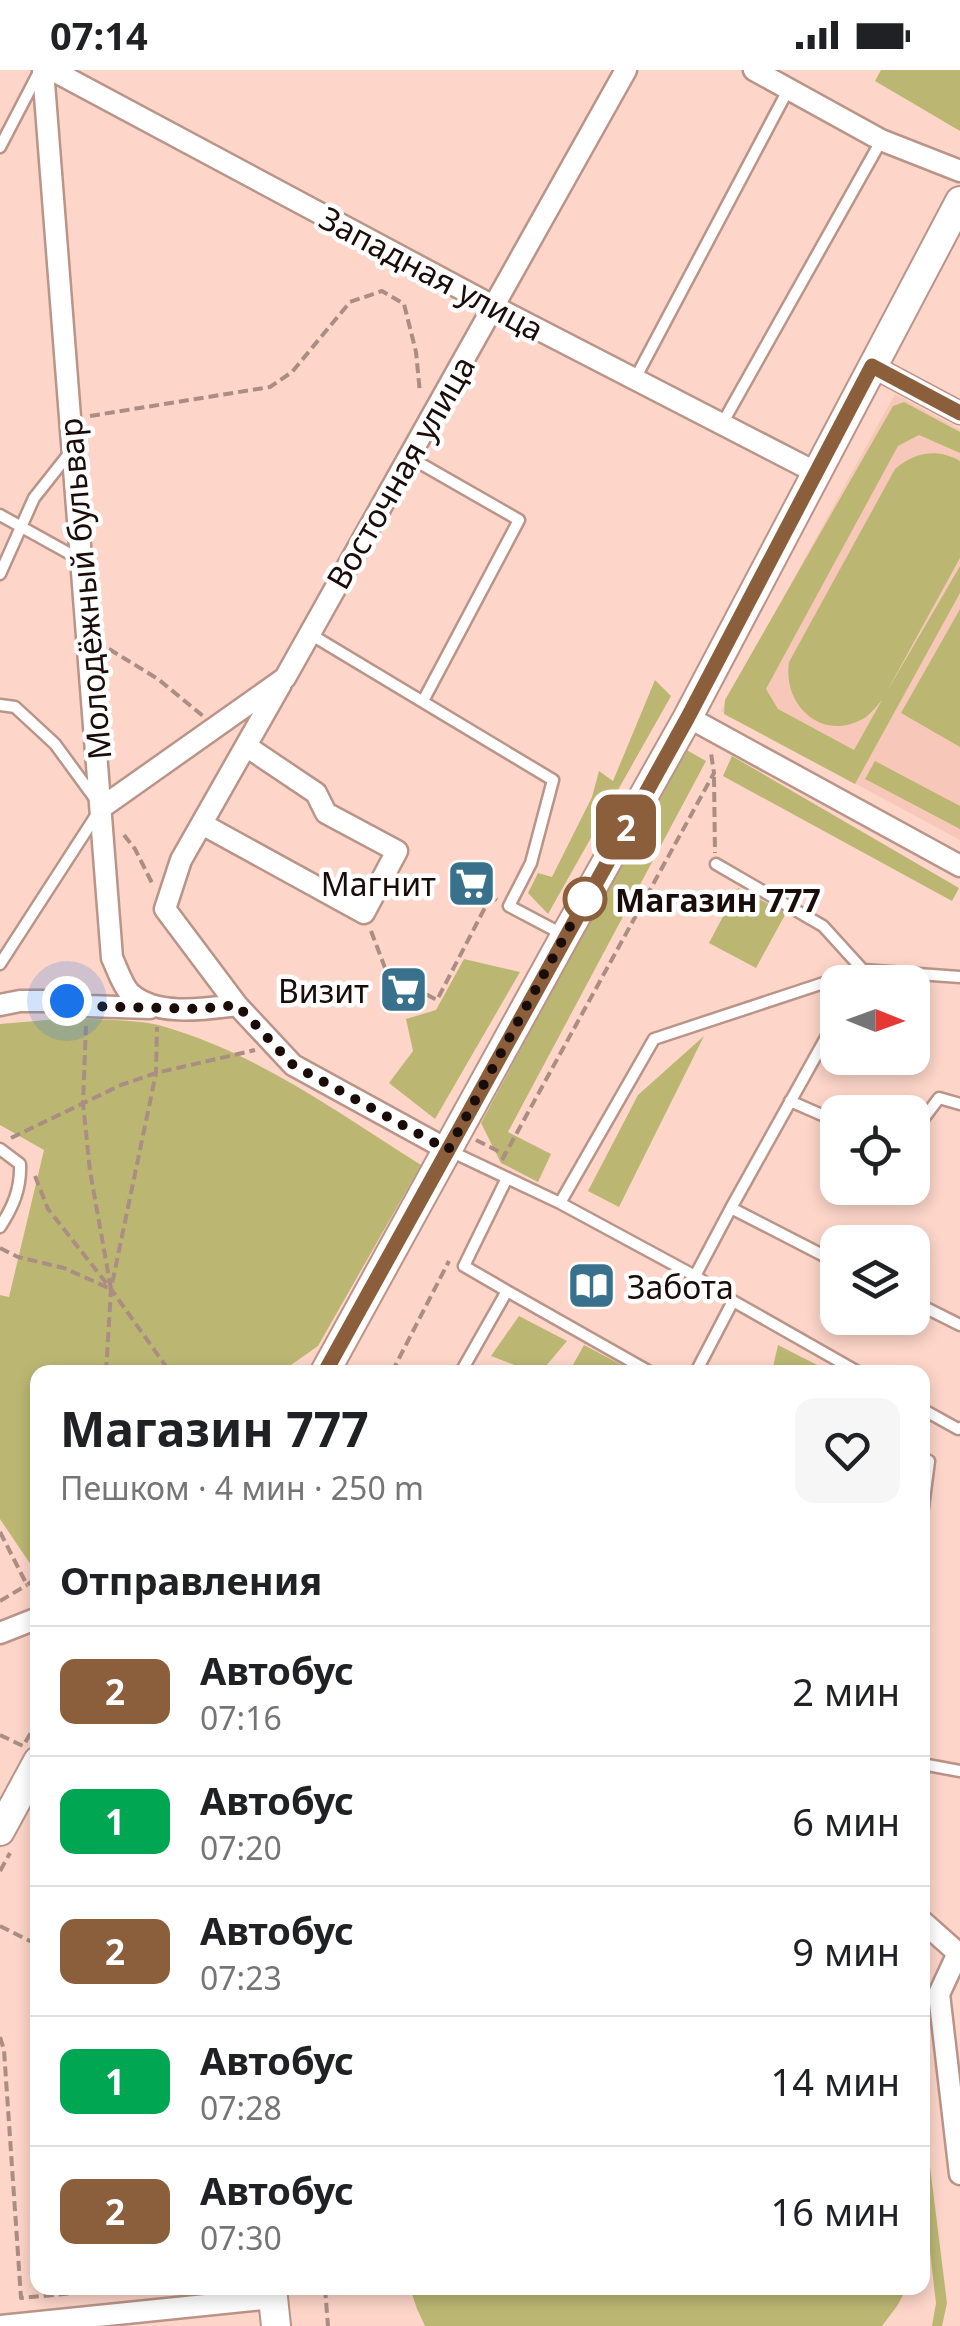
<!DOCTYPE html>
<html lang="ru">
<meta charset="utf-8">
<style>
body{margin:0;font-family:"Noto Sans",sans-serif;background:#f6f6f6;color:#202124;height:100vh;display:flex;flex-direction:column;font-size:38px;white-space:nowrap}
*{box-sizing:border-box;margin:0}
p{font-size:32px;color:#757577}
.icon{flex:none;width:55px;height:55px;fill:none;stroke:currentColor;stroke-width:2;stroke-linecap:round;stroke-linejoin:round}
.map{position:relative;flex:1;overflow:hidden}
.details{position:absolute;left:30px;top:1295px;width:900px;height:930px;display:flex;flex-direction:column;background:#fff;border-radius:20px;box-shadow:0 5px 15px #0003}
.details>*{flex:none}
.badge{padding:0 20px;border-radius:15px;font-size:35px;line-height:65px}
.needle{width:65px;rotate:91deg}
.controls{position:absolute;left:820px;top:895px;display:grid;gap:20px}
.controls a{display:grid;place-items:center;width:110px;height:110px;border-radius:20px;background:#fff;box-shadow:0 5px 15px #0003;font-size:50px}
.you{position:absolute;width:50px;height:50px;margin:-25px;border:8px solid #fff;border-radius:50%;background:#1a73e8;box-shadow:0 0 0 15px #1a73e833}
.map>.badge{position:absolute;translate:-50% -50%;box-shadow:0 0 0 5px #fff}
h2{padding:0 30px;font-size:38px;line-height:90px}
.round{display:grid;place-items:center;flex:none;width:105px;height:105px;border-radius:20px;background:#f6f6f6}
.summary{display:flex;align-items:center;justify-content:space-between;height:170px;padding:0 30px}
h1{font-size:48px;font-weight:700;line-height:75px}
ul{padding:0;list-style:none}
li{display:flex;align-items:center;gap:30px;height:130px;padding:0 30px;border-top:2px solid #e0e0e0}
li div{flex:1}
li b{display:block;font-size:38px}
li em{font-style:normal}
li .badge{min-width:110px;font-weight:700;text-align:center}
.status{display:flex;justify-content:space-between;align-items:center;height:70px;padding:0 50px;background:#fff;direction:ltr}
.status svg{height:28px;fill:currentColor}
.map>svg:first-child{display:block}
.built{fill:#f7c8b9}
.green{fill:#bbb773}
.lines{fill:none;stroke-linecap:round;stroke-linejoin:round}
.lane-casing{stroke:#ba9488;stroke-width:15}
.street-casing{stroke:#ba9488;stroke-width:25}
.secondary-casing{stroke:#ba9488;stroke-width:32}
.path{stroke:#ab8d84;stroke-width:4;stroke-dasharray:10 5;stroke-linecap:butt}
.lane{stroke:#fff;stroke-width:10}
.street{stroke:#fff;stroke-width:20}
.secondary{stroke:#fff;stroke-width:28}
.line-casing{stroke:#fff;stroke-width:22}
.line{stroke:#8b5e3c;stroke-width:15}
.walk{stroke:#1a0d09;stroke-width:10;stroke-dasharray:0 18}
.stop-dot{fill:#fff;stroke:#8b5e3c;stroke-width:5}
.labels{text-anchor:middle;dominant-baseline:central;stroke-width:9;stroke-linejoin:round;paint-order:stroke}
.street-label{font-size:32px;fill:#1a0d09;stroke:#fff}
.poi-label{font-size:32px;fill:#1a0d09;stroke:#fff;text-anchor:end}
.stop-label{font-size:32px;font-weight:bold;fill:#1a0d09;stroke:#fff;text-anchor:start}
</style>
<div class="status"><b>07:14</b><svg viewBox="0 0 49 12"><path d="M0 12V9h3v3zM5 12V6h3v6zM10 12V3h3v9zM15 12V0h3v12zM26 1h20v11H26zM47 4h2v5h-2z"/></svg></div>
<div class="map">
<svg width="960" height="2256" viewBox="0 0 960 2256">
<rect width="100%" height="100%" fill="#fdd5c9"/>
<!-- built -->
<path class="built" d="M 895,324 L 960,359 L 960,770 L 721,641 Z"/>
<!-- green -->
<path class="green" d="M 881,0 L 960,0 L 960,61 L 875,11 Z
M 904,332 L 960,362 L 960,383 L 919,365 L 898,376 L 766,619 L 778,639 L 854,680 L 882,630 C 878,635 872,642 866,647 C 824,674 782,636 789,592 L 895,399 C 915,382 937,378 960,391 L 960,488 L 886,623 L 960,496 L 960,523 L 855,714 L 724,644 L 725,630 L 893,336 Z
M 960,539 L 960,677 L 901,643 Z
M 655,610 L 671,626 L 548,844 L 528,823 L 538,803 L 552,807 L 592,727 L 599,701 L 613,711 Z
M 683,678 L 706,691 L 508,1062 L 551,1084 L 538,1112 L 501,1093 L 481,1053 Z
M 732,686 L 959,818 L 952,831 L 723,706 Z
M 875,691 L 960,736 L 960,759 L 865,709 Z
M 738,818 L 786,843 L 756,898 L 709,873 Z
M 464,889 L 520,902 L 435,1049 L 389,1013 L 413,981 L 406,949 L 436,940 Z
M 70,948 C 97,950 137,949 162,956 C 257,983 339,1043 421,1095 L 318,1276 L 281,1302 L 38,1302 L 38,1491 L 31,1495 L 0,1449 L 0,1225 L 9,1227 L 44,1080 L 0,1055 L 0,954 Z
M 704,966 L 619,1137 L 588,1121 L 638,1025 Z
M 519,1246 L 567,1271 L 546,1296 L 546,1302 L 533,1302 L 491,1286 Z
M 584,1275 L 635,1302 L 569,1302 Z
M 778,1275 L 831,1302 L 772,1301 Z
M 922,2032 L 947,2233 L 942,2256 L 932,2256 L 936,2233 L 923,2122 Z
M 410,2218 L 907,2218 L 897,2236 L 882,2256 L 425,2256 L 417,2239 Z"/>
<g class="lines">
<defs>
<path id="lane" d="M 0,77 L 39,2
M 635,309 L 788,20
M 722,354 L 881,71
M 409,387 L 519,450 L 423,631
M 0,445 L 81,490
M 0,504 L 34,428 L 72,380
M 310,564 L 553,710 L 531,793 L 509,836 L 562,864
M 0,635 L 15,637 L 55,674 L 96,730
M 0,894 L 97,744
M 857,912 L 863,900 L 960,907
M 790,1031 L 838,1052
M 912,1059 L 915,1060 L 939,1028 L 960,1034
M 0,1079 L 20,1094 C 21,1119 13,1137 0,1157
M 448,1080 L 560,1133 L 695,1206 L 731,1138 L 838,1193
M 560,1133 L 654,969 L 863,900 L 823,856 L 716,794
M 731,1138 L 838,946
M 695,1206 L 733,1231 L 696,1302
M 507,1221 L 464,1196 L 507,1108
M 733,1231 L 858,1302
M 912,1231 L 960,1255
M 461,1302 L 507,1221 L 650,1302
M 922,1339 L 958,1359 L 960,1358
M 922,1445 L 929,1391
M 922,1694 L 960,1701"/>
<path id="street" d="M 43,0 L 112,888 C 117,898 122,915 130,923 C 156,947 205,939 237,935
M 52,0 L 495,237 L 815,402
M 754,0 L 881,70 L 960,101
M 872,296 L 960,343
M 281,614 L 181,790 L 165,839 L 237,935 L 293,995 L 448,1080
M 688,647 L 960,796
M 101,738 L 285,608 L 626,0
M 202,754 L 364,843 L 397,781 L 326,743 L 316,723 L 246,676
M 0,935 L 20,931 L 67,931 L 87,936 L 150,938
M 0,1563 L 38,1548
M 922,1851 L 958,1883 L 939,1924 L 960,2104
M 0,2256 L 273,2228"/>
<path id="secondary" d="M 325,1302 L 565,866 L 688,647 L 960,131
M 0,1761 L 38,1691
M 272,2218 L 276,2256"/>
</defs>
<!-- lane casing -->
<use href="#lane" class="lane-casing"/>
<!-- street casing -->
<use href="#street" class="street-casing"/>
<!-- secondary casing -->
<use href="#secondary" class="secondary-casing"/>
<!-- path -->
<path class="path" d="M 90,346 L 270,317 L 292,302 L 350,232 L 382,221 L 404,234 L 416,282 L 420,323
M 109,579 L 158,609 L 203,646
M 714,707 L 715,783
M 124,765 L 135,779 L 152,813
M 371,861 L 387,903 L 437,930 L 491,826 L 497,830
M 11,1068 L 121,1015 L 156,1003 L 255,980
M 476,1070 L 504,1084
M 502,1090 L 714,703 L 711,683
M 35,1106 L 48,1139 L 111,1219 L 170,1302
M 0,1178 L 18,1187 L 64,1198 L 111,1219 L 90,1101 L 83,1033 L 86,956
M 106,1302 L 111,1219 L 156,1003 L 157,957
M 392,1302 L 449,1191
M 0,1462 L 27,1515 L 37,1508
M 0,1531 L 27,1515
M 0,1665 L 23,1676 L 38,1651
M 0,1801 L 10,1783
M 0,1856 L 38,1875
M 0,1967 L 4,1980 L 21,2228 L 129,2218
M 325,2218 L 328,2256"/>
<!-- lane -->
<use href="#lane" class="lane"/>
<!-- street -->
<use href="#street" class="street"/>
<!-- secondary -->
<use href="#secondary" class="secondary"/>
</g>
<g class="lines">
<defs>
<path id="line" d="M 325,1302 L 688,647 L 872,296 L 960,343"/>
</defs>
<!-- line casing -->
<use href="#line" class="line-casing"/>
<!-- line -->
<use href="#line" class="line"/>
<!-- walk -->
<path class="walk" d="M 67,931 L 86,936 L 199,939 L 237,935 L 293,995 L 448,1080 L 585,829"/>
</g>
<!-- icons -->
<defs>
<symbol id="supermarket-square" viewBox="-11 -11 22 22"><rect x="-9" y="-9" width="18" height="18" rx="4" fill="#39708b" stroke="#fff"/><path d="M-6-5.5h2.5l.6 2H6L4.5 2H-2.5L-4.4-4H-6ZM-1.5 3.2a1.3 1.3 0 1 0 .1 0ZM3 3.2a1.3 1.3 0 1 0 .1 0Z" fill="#fff"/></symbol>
<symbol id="library-square" viewBox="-11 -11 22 22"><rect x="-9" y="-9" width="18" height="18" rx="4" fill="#39708b" stroke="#fff"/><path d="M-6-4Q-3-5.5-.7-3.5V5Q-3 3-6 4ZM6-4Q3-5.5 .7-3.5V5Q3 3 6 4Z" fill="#fff"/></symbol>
</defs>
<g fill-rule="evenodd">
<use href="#supermarket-square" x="444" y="786" width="55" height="55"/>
<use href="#supermarket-square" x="376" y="892" width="55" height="55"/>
<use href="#library-square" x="564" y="1188" width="55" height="55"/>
</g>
<!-- markers -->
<circle class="stop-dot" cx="585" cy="829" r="20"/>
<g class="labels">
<!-- street labels -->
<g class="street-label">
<text transform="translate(432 203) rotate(28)">Западная улица</text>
<text transform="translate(400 402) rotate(-60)">Восточная улица</text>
<text transform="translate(84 519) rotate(-95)">Молодёжный бульвар</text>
</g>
<!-- poi labels -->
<g class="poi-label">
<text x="436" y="813">Магнит</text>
<text x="369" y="920">Визит</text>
<text x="627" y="1216" text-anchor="start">Забота</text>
</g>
<!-- stop labels -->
<g class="stop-label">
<text x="615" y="829">Магазин 777</text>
</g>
</g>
</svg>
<div class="controls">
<a><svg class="needle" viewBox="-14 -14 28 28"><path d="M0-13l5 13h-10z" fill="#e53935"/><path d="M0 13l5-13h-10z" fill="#757577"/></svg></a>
<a><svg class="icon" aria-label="locate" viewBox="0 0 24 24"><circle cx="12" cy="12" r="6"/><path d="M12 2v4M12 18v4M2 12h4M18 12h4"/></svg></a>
<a><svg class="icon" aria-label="layers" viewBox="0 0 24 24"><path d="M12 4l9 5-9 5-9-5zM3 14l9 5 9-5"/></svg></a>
</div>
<div class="you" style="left:67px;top:931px"></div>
<b class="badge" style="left:626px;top:757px;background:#8b5e3c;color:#fff">2</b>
<section class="details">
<div class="summary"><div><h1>Магазин 777</h1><p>Пешком · 4 мин · 250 m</p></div><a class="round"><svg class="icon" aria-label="heart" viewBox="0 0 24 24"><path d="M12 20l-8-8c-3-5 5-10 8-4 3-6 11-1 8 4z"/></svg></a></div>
<h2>Отправления</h2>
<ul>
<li><span class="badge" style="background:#8b5e3c;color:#fff">2</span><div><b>Автобус</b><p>07:16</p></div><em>2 мин</em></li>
<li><span class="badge" style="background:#00a651;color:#fff">1</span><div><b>Автобус</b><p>07:20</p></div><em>6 мин</em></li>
<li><span class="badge" style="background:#8b5e3c;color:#fff">2</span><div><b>Автобус</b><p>07:23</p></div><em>9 мин</em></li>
<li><span class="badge" style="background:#00a651;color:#fff">1</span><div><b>Автобус</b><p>07:28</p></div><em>14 мин</em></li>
<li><span class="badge" style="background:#8b5e3c;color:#fff">2</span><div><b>Автобус</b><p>07:30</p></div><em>16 мин</em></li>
</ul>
</section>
</div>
